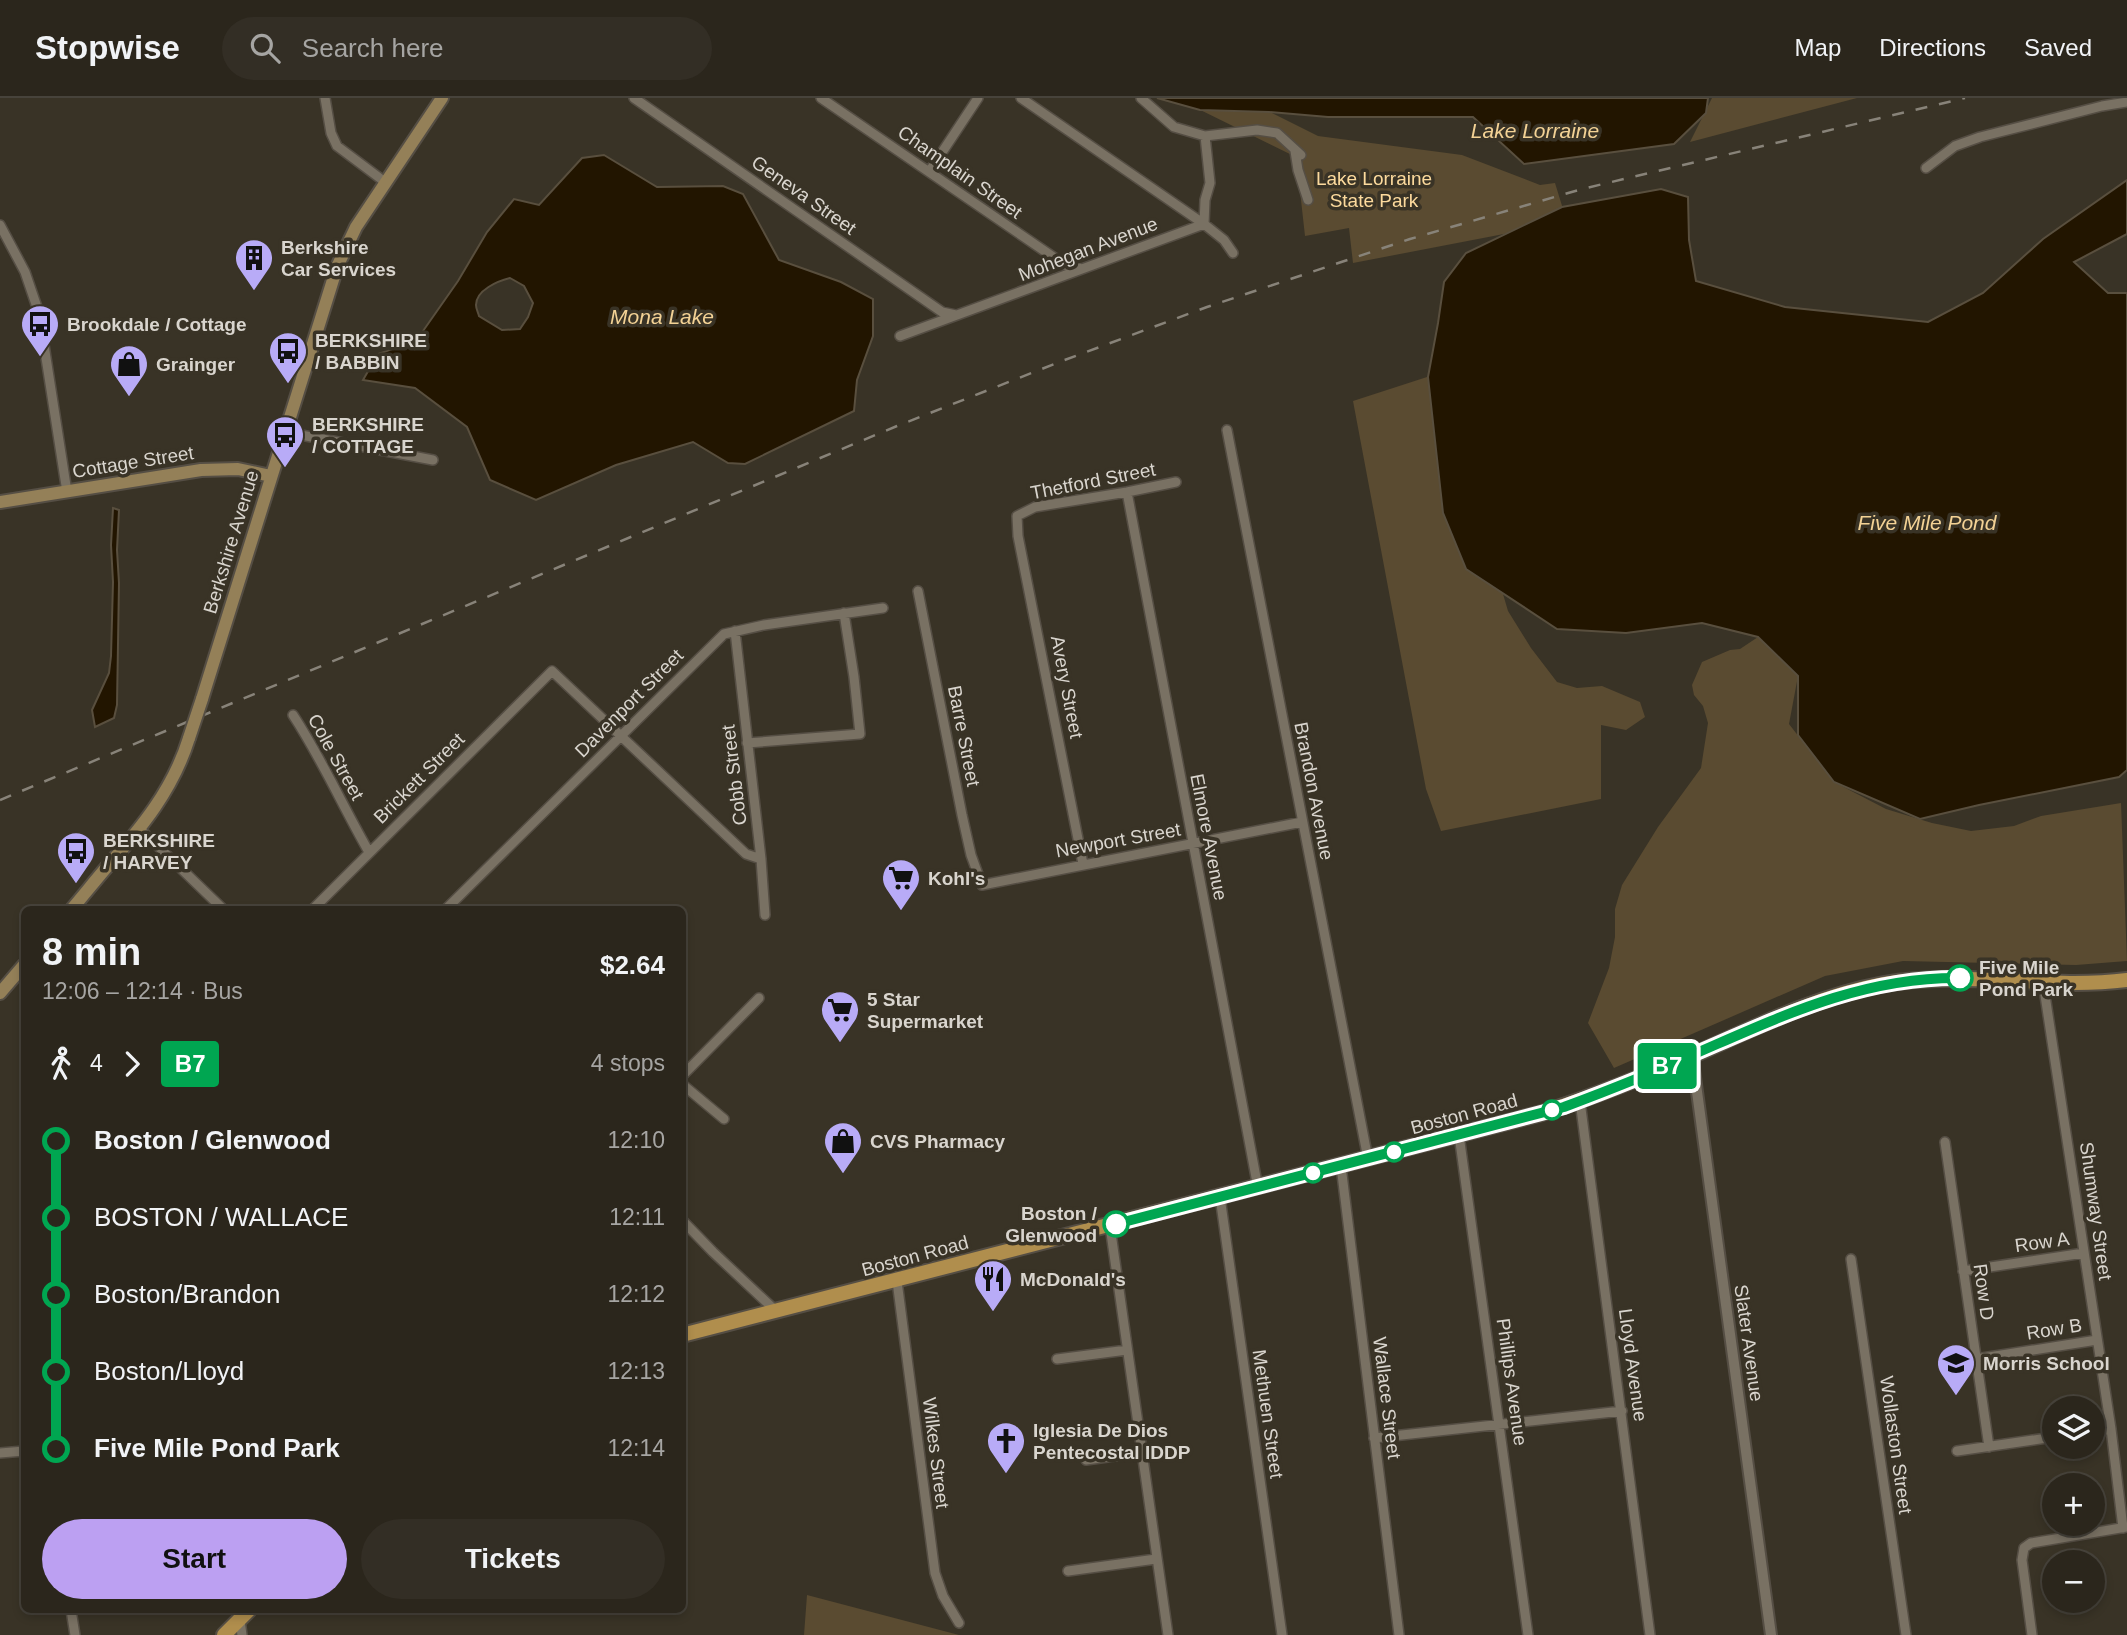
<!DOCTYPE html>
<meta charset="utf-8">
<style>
body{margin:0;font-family:Arial,sans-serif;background:#332e25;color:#f1f3f6;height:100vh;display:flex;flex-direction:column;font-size:26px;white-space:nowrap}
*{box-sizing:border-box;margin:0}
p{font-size:23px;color:#a6a5a3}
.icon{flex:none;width:38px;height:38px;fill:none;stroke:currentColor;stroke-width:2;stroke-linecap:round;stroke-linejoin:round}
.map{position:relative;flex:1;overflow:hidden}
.panel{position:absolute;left:21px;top:808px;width:665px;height:707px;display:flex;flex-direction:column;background:#2b261c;border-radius:10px;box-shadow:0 4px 10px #0003,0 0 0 2px #47433b}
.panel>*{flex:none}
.badge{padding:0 14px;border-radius:5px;font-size:24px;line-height:46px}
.controls{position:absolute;left:2042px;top:1298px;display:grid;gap:14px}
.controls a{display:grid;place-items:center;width:63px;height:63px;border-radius:50%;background:#2b261c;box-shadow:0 4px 10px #0003,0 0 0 2px #47433b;font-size:35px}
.map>.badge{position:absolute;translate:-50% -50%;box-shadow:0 0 0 4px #fff}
.legs{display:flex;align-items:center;gap:10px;height:77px;padding:0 21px;font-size:23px}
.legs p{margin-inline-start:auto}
.overview{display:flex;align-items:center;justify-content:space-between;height:119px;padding:0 21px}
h1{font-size:38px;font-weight:600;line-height:52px}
.action{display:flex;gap:14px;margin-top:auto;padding:14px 21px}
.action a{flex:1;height:80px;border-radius:42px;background:#bca0f2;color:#111;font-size:28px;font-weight:600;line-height:80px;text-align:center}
.action a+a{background:#332e25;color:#f1f3f6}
ul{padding:0 21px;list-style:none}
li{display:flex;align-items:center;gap:24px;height:77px;font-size:26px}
li i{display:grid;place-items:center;width:10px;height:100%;margin:0 9px;background:currentColor}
li i::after{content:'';width:18px;height:18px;margin:-9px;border:5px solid;border-radius:50%;background:#2b261c}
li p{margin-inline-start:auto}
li:first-child i{background:linear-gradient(#0000 50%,currentColor 0)}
li:last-child i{background:linear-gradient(currentColor 50%,#0000 0)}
header{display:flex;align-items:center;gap:42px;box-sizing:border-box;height:98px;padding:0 35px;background:#2b261c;border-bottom:2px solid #47433b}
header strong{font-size:33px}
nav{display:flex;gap:38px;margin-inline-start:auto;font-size:24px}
.search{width:490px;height:63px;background:#332e25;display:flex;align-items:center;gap:18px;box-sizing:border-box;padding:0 24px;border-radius:38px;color:#a6a5a3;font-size:26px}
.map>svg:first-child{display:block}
.green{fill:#5a4b31}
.water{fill:#221500;stroke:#594f3e;stroke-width:2;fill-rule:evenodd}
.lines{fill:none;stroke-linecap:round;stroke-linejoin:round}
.minor-casing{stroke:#554e44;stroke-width:12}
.tertiary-casing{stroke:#554e44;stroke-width:14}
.secondary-casing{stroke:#554e44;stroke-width:16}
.primary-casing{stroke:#554e44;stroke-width:18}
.minor{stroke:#797163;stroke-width:9}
.tertiary{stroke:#797163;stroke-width:10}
.secondary{stroke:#948058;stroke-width:12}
.primary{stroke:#b08e4d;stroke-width:14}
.rail{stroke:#888379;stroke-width:2.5;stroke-dasharray:12 12;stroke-linecap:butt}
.secondary-bridge-casing{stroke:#554e44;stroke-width:16;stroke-linecap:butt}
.secondary-bridge{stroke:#948058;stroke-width:12}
.line-1-casing{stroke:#fff;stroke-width:16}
.line-1{stroke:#00a651;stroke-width:10}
.stop-1-dot{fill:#fff;stroke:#00a651;stroke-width:3.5}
.labels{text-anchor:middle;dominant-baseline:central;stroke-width:7;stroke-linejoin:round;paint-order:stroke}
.street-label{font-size:19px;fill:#d9d5ce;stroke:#393326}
.park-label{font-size:19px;fill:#fcda9d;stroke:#393326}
.poi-label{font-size:19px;font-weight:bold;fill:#d9d5ce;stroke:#393326;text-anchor:start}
.stop-label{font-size:19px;font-weight:bold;fill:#d9d5ce;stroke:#393326;text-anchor:start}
.water-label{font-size:21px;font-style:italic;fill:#f3d295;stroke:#393326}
</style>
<header>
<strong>Stopwise</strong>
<div class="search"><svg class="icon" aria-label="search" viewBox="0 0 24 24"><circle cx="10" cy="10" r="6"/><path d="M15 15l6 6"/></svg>Search here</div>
<nav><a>Map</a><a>Directions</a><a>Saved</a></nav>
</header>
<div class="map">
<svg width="2127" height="1537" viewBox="0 0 2127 1537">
<rect width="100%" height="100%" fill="#393326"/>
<!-- green -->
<path class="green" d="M 1176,0 L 1242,0 L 1318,38 L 1462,57 L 1540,87 L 1555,85 L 1567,124 L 1353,165 L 1349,130 L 1305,138 L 1299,84 L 1300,61 Z
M 1712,0 L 1857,0 L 1690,44 Z
M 1501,255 L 1493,462 L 1508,513 L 1531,550 L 1557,584 L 1577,590 L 1602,588 L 1640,604 L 1645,619 L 1626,632 L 1601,627 L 1601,701 L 1441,733 L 1426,691 L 1353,303 Z
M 1758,539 L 1778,552 L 1798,578 L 1789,626 L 1834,684 L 1886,711 L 1932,725 L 1971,733 L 2014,728 L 2041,718 L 2121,705 L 2127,863 L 2076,867 L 1903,863 L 1825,878 L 1614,970 L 1588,925 L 1609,870 L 1615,839 L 1615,811 L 1622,787 L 1658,729 L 1701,670 L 1708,625 L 1703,608 L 1694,597 L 1692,587 L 1702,564 L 1730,552 L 1740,551 Z
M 807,1497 L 959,1537 L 804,1537 Z"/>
<!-- water -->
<path class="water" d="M 1157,0 L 1708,0 L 1706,15 L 1674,46 L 1524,66 L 1473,19 L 1328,19 L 1269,14 L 1200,12 Z
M 604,57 L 657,89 L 723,88 L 743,96 L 779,162 L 841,184 L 873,201 L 873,238 L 857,282 L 854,313 L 745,366 L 728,365 L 693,344 L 616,367 L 536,402 L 490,382 L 467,329 L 415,290 L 363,282 L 378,256 L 416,243 L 458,183 L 487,134 L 514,101 L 539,107 L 582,60 ZM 510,180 L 524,188 L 533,205 L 528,219 L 520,231 L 502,232 L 479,218 C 478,214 476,211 476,207 C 476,192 498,183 510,180 Z
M 2127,82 L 2127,136 L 2074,164 L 2108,195 L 2127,195 L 2127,672 L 2119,679 L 1979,707 L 1920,721 L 1834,684 L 1798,637 L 1798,578 L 1758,539 L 1702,525 L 1626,535 L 1557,531 L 1466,471 L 1443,415 L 1428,279 L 1438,225 L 1444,184 L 1466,155 L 1562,109 L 1661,91 L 1688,99 L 1689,142 L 1696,183 L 1785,209 L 1928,224 L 1983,195 L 2043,141 Z
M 113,410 L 119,412 L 117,452 L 119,485 L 117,607 L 114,620 L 95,629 L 92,612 L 109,575 L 111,558 L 113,484 L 111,447 Z"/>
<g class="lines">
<defs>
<path id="minor" d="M 325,0 L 331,35 L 337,48 L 385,84
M 634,0 L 942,214 L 956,217
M 821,0 L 1065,167 L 1079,170
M 1021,0 L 1204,126 L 1224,142 L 1233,155
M 1141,0 L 1174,29 L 1205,38 L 1257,32 L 1277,35 L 1301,57
M 1295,53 L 1298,72 L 1308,102
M 1926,70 L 1955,48 L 1980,39 L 2102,8 L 2127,4
M 929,74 L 978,0
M 0,127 L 25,174 L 39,215 L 67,394
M 900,238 L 1204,126 L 1205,102 L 1210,85 L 1205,38
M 1227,332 L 1368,1061
M 285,334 L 433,362
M 1127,394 L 1258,1090
M 918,493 L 962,717 L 971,757 L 982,787 L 1302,724
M 735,533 L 761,761 L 765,817
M 293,617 C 322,661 343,709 369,754
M 747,645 L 860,636 L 854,579 L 844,515
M 140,731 L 224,812
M 1083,766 L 1018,438 L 1017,418 L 1035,409 L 1127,394 L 1176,384
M 312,812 L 552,573 L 746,756 L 761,761
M 445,812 L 724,536 L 764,527 L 883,510
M 2043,884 L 2111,1331 L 2123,1430
M 682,978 L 759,900
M 682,986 L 724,1021
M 1580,1003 L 1650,1537
M 1459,1037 L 1528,1537
M 1945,1044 L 1989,1349
M 1341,1068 L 1399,1537
M 1220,1099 L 1282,1537
M 682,1122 L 713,1154 L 777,1214
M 1110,1128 L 1168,1537
M 1851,1161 L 1906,1537
M 1963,1173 L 2084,1155
M 897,1183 L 935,1475 L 943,1498 L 959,1525
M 1057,1261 L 1127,1252
M 1976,1261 L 2097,1242
M 2093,1334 L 2111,1331
M 1374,1340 L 1622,1313
M 1957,1353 L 2054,1339
M 0,1355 L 24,1353
M 1086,1362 L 1143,1354
M 1068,1473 L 1156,1461
M 71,1512 L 75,1537
M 240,1522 L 242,1537
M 2032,1537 L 2022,1462 L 2024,1450 L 2031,1445 L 2127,1429"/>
<path id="tertiary" d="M 1692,957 L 1771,1537"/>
<path id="secondary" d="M 0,404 L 201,372 L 238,371 L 271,378
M 202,601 L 337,169 L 356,129 L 442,0
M 71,812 C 83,798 94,784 106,770 C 141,730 173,692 189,640
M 0,895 L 24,867"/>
<path id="primary" d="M 682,1237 L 1542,1015 C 1596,998 1648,977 1700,954 C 1760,927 1819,898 1884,886 C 1965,872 2046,892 2127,882
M 224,1537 L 249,1512"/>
</defs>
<!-- minor casing -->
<use href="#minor" class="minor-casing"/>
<!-- tertiary casing -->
<use href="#tertiary" class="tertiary-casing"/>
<!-- secondary casing -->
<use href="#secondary" class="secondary-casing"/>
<!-- primary casing -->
<use href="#primary" class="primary-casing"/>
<!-- minor -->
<use href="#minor" class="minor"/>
<!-- tertiary -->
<use href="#tertiary" class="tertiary"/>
<!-- secondary -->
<use href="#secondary" class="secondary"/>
<!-- primary -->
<use href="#primary" class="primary"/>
<!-- rail -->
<path class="rail" d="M 0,702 L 897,328 L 1062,263 L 1207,209 L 1410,141 L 1582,91 L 1965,0"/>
<defs>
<path id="secondary-bridge" d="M 189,640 L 202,601"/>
</defs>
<!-- secondary-bridge casing -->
<use href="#secondary-bridge" class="secondary-bridge-casing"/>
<!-- secondary-bridge -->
<use href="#secondary-bridge" class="secondary-bridge"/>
</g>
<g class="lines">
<defs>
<path id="line-1" d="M 1116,1126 L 1564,1009 C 1607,993 1650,976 1692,957 C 1780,919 1861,879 1960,880"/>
</defs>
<!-- line-1 casing -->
<use href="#line-1" class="line-1-casing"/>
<!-- line-1 -->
<use href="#line-1" class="line-1"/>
</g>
<!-- icons -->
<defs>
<symbol id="building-pin" viewBox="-11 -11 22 30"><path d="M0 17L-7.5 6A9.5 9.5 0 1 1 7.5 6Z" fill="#b8abf7" stroke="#393326"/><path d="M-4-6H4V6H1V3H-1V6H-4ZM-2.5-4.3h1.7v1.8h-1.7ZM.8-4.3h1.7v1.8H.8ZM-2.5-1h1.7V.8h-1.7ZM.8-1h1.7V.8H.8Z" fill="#111"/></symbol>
<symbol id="bus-pin" viewBox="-11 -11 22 30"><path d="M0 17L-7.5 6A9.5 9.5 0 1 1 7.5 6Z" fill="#b8abf7" stroke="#393326"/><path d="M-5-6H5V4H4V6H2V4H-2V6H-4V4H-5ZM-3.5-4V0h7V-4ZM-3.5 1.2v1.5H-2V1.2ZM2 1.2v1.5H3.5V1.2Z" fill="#111"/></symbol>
<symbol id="shop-pin" viewBox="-11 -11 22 30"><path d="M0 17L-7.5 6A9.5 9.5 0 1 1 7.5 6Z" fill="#b8abf7" stroke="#393326"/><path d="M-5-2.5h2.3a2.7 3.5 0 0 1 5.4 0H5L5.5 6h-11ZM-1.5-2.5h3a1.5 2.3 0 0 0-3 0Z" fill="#111"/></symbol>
<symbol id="supermarket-pin" viewBox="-11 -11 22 30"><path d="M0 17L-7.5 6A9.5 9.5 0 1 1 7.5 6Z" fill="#b8abf7" stroke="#393326"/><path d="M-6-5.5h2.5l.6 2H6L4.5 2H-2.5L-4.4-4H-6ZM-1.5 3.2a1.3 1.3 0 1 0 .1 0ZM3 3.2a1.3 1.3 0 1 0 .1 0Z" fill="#111"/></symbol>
<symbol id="restaurant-pin" viewBox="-11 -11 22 30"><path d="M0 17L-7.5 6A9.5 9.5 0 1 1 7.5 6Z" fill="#b8abf7" stroke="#393326"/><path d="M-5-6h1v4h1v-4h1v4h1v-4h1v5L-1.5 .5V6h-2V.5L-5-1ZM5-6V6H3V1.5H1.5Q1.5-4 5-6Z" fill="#111"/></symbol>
<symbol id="school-pin" viewBox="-11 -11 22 30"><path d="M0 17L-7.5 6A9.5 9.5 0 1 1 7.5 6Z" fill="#b8abf7" stroke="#393326"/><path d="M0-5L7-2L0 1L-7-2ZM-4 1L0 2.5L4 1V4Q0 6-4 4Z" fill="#111"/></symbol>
<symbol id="church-pin" viewBox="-11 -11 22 30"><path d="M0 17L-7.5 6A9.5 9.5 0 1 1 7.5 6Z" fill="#b8abf7" stroke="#393326"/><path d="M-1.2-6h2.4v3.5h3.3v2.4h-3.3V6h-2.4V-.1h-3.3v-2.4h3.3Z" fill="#111"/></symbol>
</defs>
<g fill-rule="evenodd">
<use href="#building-pin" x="232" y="138" width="44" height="60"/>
<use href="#bus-pin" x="18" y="204" width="44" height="60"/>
<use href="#bus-pin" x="266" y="231" width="44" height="60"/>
<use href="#shop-pin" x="107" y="244" width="44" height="60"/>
<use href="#bus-pin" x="263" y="315" width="44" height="60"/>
<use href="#bus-pin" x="54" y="731" width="44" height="60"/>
<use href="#supermarket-pin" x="879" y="758" width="44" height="60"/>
<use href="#supermarket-pin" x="818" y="890" width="44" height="60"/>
<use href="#shop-pin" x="821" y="1021" width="44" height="60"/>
<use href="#restaurant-pin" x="971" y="1159" width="44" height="60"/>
<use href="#school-pin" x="1934" y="1243" width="44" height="60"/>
<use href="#church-pin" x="984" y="1321" width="44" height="60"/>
</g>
<!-- markers -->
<g class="stop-1-dot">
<circle cx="1960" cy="880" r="12"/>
<circle cx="1552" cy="1012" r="9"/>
<circle cx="1394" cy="1054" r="9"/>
<circle cx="1313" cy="1075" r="9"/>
<circle cx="1116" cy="1126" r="12"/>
</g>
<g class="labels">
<!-- street labels -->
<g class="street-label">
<text transform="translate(960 74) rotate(35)">Champlain Street</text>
<text transform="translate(804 97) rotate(35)">Geneva Street</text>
<text transform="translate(1088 151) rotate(-21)">Mohegan Avenue</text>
<text transform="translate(133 364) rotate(-9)">Cottage Street</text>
<text transform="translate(1093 383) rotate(-11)">Thetford Street</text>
<text transform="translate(231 444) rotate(-73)">Berkshire Avenue</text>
<text transform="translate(1067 589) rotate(79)">Avery Street</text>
<text transform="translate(629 605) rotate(-45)">Davenport Street</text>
<text transform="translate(964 638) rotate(79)">Barre Street</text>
<text transform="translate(336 659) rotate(61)">Cole Street</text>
<text transform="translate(734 677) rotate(-97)">Cobb Street</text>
<text transform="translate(419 680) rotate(-45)">Brickett Street</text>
<text transform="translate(1314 693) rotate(79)">Brandon Avenue</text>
<text transform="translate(1209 739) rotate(79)">Elmore Avenue</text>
<text transform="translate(1118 742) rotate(-10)">Newport Street</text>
<text transform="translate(1464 1016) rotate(-15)">Boston Road</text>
<text transform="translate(2096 1113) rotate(82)">Shumway Street</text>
<text transform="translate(2042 1144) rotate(-8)">Row A</text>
<text transform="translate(915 1158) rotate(-15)">Boston Road</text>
<text transform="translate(1984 1194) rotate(82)">Row D</text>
<text transform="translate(2054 1231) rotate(-9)">Row B</text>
<text transform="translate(1749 1245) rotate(82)">Slater Avenue</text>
<text transform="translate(1633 1267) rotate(82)">Lloyd Avenue</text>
<text transform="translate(1512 1284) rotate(82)">Phillips Avenue</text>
<text transform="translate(1387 1300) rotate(83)">Wallace Street</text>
<text transform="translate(1268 1316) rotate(82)">Methuen Street</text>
<text transform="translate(1896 1347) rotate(82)">Wollaston Street</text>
<text transform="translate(936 1355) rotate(83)">Wilkes Street</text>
</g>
<!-- park labels -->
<g class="park-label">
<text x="1374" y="80">Lake Lorraine<tspan x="1374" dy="22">State Park</tspan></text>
</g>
<!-- poi labels -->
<g class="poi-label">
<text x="281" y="149">Berkshire<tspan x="281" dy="22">Car Services</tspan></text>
<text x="67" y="226">Brookdale / Cottage</text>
<text x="315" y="242">BERKSHIRE<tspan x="315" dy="22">/ BABBIN</tspan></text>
<text x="156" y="266">Grainger</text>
<text x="312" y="326">BERKSHIRE<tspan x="312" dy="22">/ COTTAGE</tspan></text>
<text x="103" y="742">BERKSHIRE<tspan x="103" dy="22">/ HARVEY</tspan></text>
<text x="928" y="780">Kohl's</text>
<text x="867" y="901">5 Star<tspan x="867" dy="22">Supermarket</tspan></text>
<text x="870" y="1043">CVS Pharmacy</text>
<text x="1020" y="1181">McDonald's</text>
<text x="1983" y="1265">Morris School</text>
<text x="1033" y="1332">Iglesia De Dios<tspan x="1033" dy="22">Pentecostal IDDP</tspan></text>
</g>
<!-- stop labels -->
<g class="stop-label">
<text x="1979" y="869">Five Mile<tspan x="1979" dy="22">Pond Park</tspan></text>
<text x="1097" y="1115" text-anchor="end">Boston /<tspan x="1097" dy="22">Glenwood</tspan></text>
</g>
<!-- water labels -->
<g class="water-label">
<text x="1535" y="32">Lake Lorraine</text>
<text x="662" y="218">Mona Lake</text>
<text x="1927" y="424">Five Mile Pond</text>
</g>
</g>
</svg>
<div class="controls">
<a><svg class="icon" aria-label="layers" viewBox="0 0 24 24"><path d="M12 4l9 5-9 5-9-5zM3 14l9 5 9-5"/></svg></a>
<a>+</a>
<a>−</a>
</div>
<b class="badge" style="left:1667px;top:968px;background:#00a651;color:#fff">B7</b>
<section class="panel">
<div class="overview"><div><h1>8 min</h1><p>12:06 – 12:14 · Bus</p></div><b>$2.64</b></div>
<div class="legs"><svg class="icon" aria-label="walk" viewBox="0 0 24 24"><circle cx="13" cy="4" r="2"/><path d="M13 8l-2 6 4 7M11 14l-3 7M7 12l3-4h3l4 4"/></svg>4<svg class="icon" aria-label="forward" viewBox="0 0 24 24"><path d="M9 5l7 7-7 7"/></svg><b class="badge" style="background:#00a651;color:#fff">B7</b><p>4 stops</p></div>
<ul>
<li><i style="color:#00a651"></i><b>Boston / Glenwood</b><p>12:10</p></li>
<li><i style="color:#00a651"></i><span>BOSTON / WALLACE</span><p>12:11</p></li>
<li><i style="color:#00a651"></i><span>Boston/Brandon</span><p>12:12</p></li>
<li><i style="color:#00a651"></i><span>Boston/Lloyd</span><p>12:13</p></li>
<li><i style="color:#00a651"></i><b>Five Mile Pond Park</b><p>12:14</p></li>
</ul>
<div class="action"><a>Start</a><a>Tickets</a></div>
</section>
</div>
